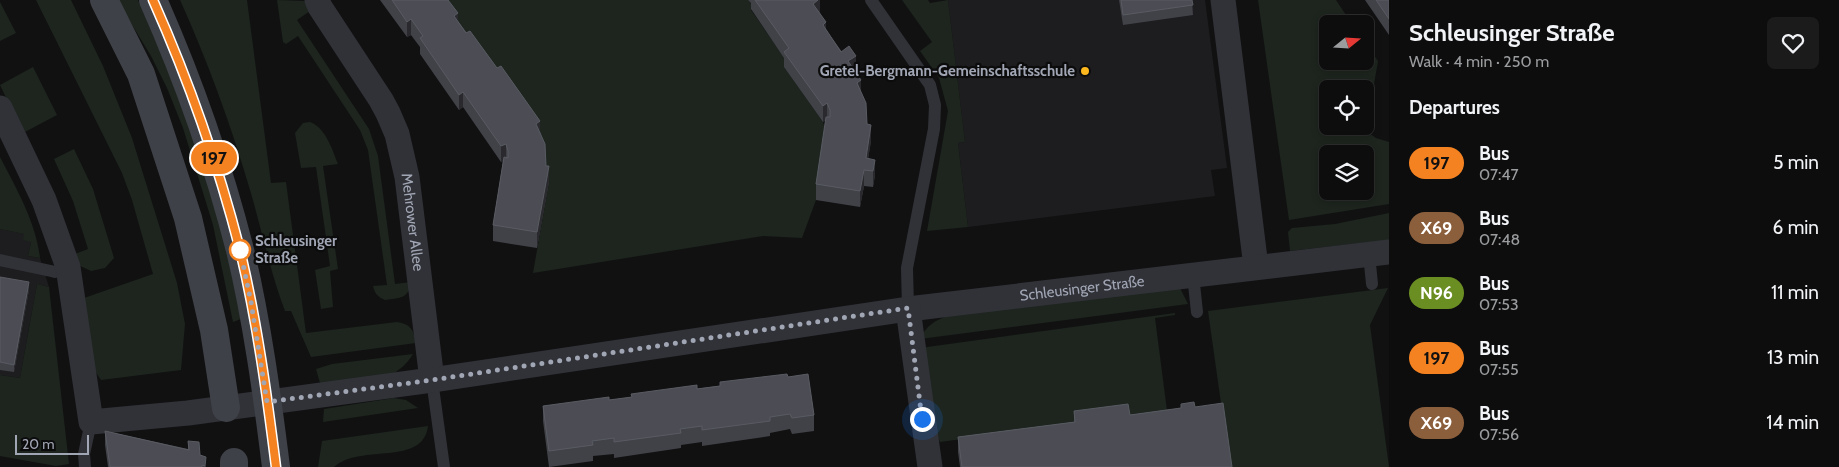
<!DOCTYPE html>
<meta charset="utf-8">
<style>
body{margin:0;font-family:Cabin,sans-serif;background:#1b1b1c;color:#f1f3f6;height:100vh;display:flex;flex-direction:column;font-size:19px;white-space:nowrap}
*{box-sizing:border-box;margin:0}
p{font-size:16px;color:#9a9c9e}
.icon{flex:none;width:28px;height:28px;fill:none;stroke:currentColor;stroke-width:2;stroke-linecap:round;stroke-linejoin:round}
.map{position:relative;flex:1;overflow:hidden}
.details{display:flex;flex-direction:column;background:#0d0d0e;width:450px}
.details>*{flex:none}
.badge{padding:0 10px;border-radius:16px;font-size:18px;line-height:32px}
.needle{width:32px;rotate:72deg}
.controls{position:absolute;left:1319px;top:15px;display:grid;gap:10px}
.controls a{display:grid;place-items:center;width:55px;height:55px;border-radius:8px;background:#0d0d0e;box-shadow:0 2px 8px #0003,0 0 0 1px #2d2d2e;font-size:25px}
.scale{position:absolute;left:15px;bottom:12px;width:74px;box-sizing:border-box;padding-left:5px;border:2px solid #a1a6b4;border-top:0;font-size:14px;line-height:18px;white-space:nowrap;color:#a1a6b4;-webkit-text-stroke:4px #0c0c0d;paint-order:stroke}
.you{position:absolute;width:25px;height:25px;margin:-12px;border:4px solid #fff;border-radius:50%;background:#1a73e8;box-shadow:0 0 0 8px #1a73e833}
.map>.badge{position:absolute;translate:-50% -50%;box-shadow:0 0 0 2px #fff}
h2{padding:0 20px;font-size:19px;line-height:45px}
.round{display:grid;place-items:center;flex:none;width:52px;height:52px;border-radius:8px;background:#1b1b1c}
.head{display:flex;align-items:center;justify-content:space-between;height:85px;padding:0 20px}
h1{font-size:24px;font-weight:800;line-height:38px}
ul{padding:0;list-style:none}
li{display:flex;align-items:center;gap:15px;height:65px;padding:0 20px}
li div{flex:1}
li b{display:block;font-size:19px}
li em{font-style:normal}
li .badge{min-width:55px;font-weight:700;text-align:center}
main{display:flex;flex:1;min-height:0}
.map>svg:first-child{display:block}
.built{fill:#1d1d1f}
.green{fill:#1d251e;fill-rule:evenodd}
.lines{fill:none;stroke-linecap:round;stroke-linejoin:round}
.service{stroke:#313238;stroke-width:12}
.minor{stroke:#313238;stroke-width:25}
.secondary{stroke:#3f4148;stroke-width:28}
.wall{fill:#414248}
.shaded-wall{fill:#2a2a2e}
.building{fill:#4c4d54;stroke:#595b63}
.line-casing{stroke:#fff;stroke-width:11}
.line{stroke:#f58220;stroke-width:8}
.walk{stroke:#a1a6b4;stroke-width:5;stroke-dasharray:0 9}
.poi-dot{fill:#fdb81e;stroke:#0c0c0d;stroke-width:2}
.stop-dot{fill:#fff;stroke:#f58220;stroke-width:2.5}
.labels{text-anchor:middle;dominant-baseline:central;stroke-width:4.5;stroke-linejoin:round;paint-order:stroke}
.poi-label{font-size:15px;font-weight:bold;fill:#a1a6b4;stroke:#0c0c0d;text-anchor:end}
.street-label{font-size:15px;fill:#a1a6b4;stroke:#0c0c0d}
.stop-label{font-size:15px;font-weight:bold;fill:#a1a6b4;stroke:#0c0c0d;text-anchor:start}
</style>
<main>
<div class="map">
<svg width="1389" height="467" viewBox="0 0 1389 467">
<rect width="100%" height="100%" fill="#111112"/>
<!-- built -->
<path class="built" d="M 948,0 L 1205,0 L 1227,168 L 1211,170 L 1215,196 L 968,227 L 958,143 L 965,142 Z
M 0,229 L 25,234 L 31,242 L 28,256 L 40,258 L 49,287 L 37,284 L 20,378 L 0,375 Z"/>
<!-- green -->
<path class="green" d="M 36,0 L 71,0 L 103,66 L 132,138 L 177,283 L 185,324 L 181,370 L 101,380 L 92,367 L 84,298 L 153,274 L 132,200 L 122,173 Z
M 117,0 L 138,0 L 185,109 L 221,224 L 241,319 L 233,322 L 213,225 L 183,128 L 167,88 L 151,56 Z
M 180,0 L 247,0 L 271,183 L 286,182 L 306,333 L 397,322 C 411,324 414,331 416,343 L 311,357 L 291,311 L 285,311 C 270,272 262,230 250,190 C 231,125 208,62 180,0 Z
M 277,0 L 306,1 L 310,11 L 297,20 L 369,129 L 378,156 L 395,284 L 411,282 C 409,299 399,298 385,300 C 378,297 375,294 373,286 L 387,285 L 368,150 L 360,130 L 298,36 L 286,44 L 283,42 Z
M 437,0 L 748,0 L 754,7 L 751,10 L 789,64 L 785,68 L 823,122 L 826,133 L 816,200 L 802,238 L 763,236 L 533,273 L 549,182 Z
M 902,0 L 928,0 L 930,3 L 948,0 L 965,142 L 958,143 L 968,227 L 927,231 L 948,111 L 939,78 L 920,51 L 932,42 Z
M 1258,0 L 1336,0 L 1352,24 L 1328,24 L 1328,61 L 1365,61 L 1365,42 L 1378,61 L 1366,131 L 1376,138 L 1389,142 L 1389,204 L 1289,220 ZM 1328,89 L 1365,89 L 1365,126 L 1328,126 ZM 1328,154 L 1365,154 L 1365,191 L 1328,191 Z
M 0,2 L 16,33 L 0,41 Z
M 33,67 L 57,115 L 23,133 L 0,85 Z
M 310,122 C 326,128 332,149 338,164 L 323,166 L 338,269 L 330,271 L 333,307 L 321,309 L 315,270 L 330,266 L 316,167 L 301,168 L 295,133 L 303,123 Z
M 74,149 L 93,189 L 114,258 L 105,268 L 91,271 L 78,265 L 75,254 L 88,249 L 73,201 L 54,159 Z
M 0,157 C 16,188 36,222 40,258 L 28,256 L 31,242 L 23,240 L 24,234 L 0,229 Z
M 1389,213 L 1389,240 L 1290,251 L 1288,232 L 1292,228 L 1335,224 Z
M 37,284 L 49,287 L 69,464 L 56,466 L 0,456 L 0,375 L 20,378 Z
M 1180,288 L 1188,304 L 920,339 C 926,326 935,320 948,316 Z
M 1388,288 L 1370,325 L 1389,467 L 1230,467 L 1208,311 Z
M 1175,313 L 1175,315 L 1155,318 L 1169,426 L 1022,431 L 940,442 L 931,424 L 920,348 Z
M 413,354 C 407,364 400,370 389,376 L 320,383 L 316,369 L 332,364 Z
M 394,398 L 406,400 L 418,408 L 323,422 L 324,409 Z
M 428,426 C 423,467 361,443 334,467 L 318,467 L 322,441 Z"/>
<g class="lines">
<!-- service -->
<path class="service" d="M 871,0 L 930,85 L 935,105 L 934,129 L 907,268 L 908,309
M 1369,254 L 1372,284
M 0,260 L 51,271 L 55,272 L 68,267
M 1193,275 L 1197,312
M 432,380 L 444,467
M 85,467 L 84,454 L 91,422"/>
<!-- minor -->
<g class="minor">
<path id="s1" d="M 317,0 L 320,7 L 381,100 L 388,113 L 397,134 L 407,177 L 432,380"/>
<path d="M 1223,0 L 1256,267"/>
<path id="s2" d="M 0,108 L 44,200 L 68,267 L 91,422 L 188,413 L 432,380 L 908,309 L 1389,252"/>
<path d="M 908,309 L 930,467"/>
</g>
<!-- secondary -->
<path class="secondary" d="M 104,0 L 141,74 L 188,218 L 214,330 L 226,408
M 153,0 C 189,81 218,164 240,250 C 257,321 267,395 276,467
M 234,462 L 234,467"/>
</g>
<!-- wall -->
<path class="wall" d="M 380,0 L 448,0 L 458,21 L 540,131 L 549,182 L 537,248 L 493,241 L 493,225 L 503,161 L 501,162 L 463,107 L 459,110 L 420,54 L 420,47 L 411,35 L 407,37 Z
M 748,0 L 820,0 L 820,13 L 826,30 L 856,71 L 856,72 L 861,92 L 867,124 L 871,141 L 868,159 L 875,175 L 873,187 L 864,186 L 860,207 L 816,200 L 816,184 L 826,120 L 823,122 L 784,67 L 784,58 L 751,9 L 751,3 Z
M 1119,0 L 1192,0 L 1193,15 L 1123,25 Z
M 1365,0 L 1389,0 L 1389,35 Z
M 0,277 L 29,290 L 14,372 L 0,370 Z
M 788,377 L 814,415 L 814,431 L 792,434 L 790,429 L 770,433 L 770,436 L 702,446 L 702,442 L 681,445 L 681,448 L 614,458 L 614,454 L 593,456 L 593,461 L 549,467 L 543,421 L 543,406 L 609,400 Z
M 1181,404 L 1195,407 L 1232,467 L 960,467 L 958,452 L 958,437 L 1074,422 L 1074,411 L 1130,415 L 1181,408 Z
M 105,431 L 188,449 L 188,441 L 200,455 L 206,467 L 108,467 L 105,445 Z"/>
<!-- shaded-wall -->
<path class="shaded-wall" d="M 818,0 L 820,0 L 820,14 L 813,4 Z
M 458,13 L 458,29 L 454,16 Z
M 411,19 L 411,35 L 407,37 L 407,22 Z
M 826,22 L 826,38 L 823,25 Z
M 856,56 L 856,71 L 848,77 L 848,61 Z
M 861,80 L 861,96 L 857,83 Z
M 463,92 L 463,107 L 459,110 L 459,95 Z
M 827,103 L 827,119 L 823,122 L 823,106 Z
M 540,121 L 540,137 L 536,124 Z
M 871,125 L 871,141 L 866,171 L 866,158 Z
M 506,144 L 506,160 L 501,162 L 501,146 Z
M 875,160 L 875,175 L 873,187 L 873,171 Z
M 549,166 L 549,182 L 537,248 L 537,232 Z
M 864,170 L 864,186 L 860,207 L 860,191 Z
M 29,282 L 29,290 L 14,372 L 14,365 Z"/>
<!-- building -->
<path class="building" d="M 392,0 L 448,0 L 458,13 L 454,16 L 466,33 L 470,31 L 497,68 L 501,66 L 540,121 L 536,124 L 545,144 L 546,166 L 549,166 L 537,232 L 493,225 L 504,157 L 508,158 L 508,151 L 506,144 L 501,146 L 463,92 L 459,95 L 420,38 L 423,36 L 411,19 L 407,22 Z
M 755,0 L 818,0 L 813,4 L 826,22 L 823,25 L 841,52 L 849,46 L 856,56 L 848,61 L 861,80 L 857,83 L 866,103 L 867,124 L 871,125 L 866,158 L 875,160 L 873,171 L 864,170 L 860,191 L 816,184 L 826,117 L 830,117 L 830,110 L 827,103 L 823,106 L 784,52 L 789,48 Z
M 1121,0 L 1192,0 L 1193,5 L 1123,15 Z
M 1376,0 L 1389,0 L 1389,19 Z
M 0,277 L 29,282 L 14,365 L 0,362 Z
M 787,374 L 788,377 L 808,374 L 814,415 L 792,418 L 790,414 L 770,417 L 770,421 L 702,430 L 702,426 L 680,429 L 681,433 L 614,442 L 614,438 L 592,441 L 593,445 L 549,451 L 543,406 L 609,397 L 609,400 L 632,397 L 631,394 L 697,385 L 697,389 L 720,386 L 720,382 Z
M 1194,402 L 1195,407 L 1223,403 L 1232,467 L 962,467 L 958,437 L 1075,422 L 1074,411 L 1128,404 L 1130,415 L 1181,408 L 1181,404 Z
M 105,431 L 189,450 L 188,441 L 199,442 L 200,455 L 206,457 L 205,466 L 202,465 L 202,467 L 110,467 Z"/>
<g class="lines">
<defs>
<path id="line" d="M 153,0 C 189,81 218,164 240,250 C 257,321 267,395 276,467"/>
</defs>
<!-- line casing -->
<use href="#line" class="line-casing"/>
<!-- line -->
<use href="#line" class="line"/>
<!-- walk -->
<path class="walk" d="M 240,250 L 251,302 L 267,402 L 432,380 L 908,308 L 922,419"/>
</g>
<!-- markers -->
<circle class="poi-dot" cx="1085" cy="71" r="5"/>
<circle class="stop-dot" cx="240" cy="250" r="10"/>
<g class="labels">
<!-- poi labels -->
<g class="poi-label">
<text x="1075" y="71">Gretel-Bergmann-Gemeinschaftsschule</text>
</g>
<!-- street labels -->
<g class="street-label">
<text stroke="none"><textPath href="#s1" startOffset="246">Mehrower Allee</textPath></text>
<text stroke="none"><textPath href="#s2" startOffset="1330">Schleusinger Straße</textPath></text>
</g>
<!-- stop labels -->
<g class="stop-label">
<text x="255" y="241">Schleusinger<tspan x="255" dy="17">Straße</tspan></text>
</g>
</g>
</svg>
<div class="controls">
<a><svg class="needle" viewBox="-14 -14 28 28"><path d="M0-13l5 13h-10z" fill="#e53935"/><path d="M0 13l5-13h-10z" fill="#9a9c9e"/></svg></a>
<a><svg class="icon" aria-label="locate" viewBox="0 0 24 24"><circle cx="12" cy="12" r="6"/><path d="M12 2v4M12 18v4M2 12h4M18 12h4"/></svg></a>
<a><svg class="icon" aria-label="layers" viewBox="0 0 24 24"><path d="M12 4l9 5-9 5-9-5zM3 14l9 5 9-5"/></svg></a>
</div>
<div class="scale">20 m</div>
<div class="you" style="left:922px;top:419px"></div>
<b class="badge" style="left:214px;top:158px;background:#f58220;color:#111">197</b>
</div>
<section class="details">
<div class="head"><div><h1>Schleusinger Straße</h1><p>Walk · 4 min · 250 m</p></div><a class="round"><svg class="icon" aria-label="heart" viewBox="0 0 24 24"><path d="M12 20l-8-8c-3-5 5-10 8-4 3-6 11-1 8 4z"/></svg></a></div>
<h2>Departures</h2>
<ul>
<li><span class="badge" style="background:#f58220;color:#111">197</span><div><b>Bus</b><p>07:47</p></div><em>5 min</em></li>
<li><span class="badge" style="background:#8b5e3c;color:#fff">X69</span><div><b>Bus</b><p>07:48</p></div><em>6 min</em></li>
<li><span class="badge" style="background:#6b8e23;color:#fff">N96</span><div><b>Bus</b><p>07:53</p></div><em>11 min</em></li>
<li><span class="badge" style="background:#f58220;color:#111">197</span><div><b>Bus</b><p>07:55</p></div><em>13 min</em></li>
<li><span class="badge" style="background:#8b5e3c;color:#fff">X69</span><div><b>Bus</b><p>07:56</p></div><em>14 min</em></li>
</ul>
</section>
</main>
